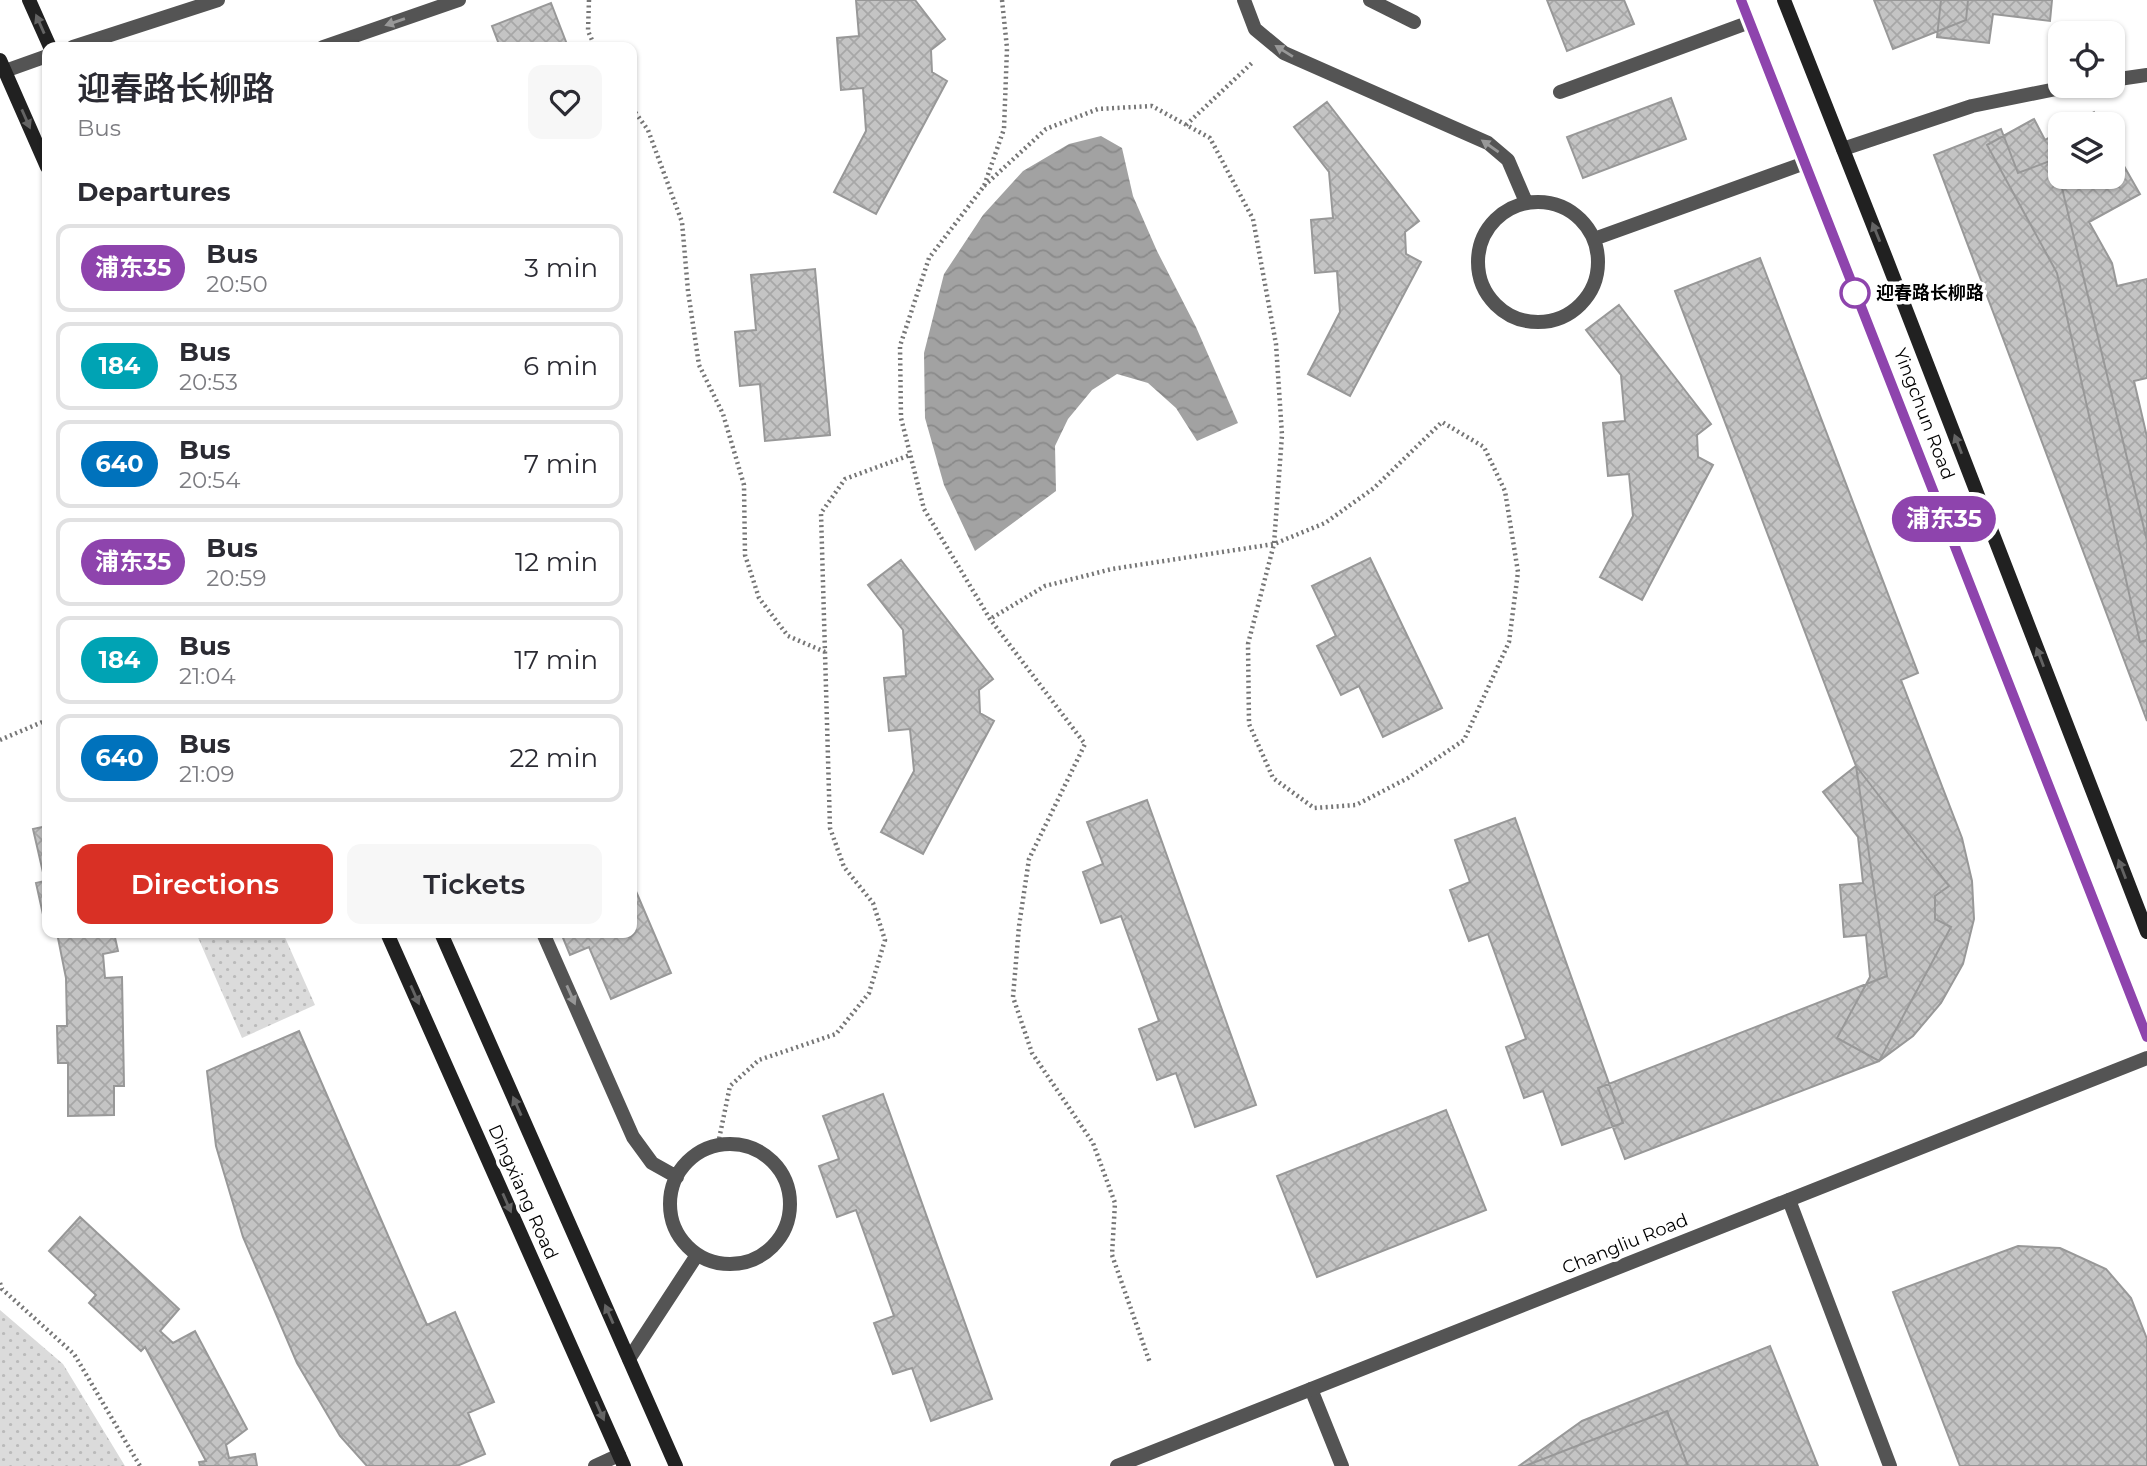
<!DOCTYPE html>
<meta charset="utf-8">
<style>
body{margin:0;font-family:Montserrat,"Noto Sans SC",sans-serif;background:#f7f7f7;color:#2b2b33;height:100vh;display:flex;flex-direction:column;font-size:26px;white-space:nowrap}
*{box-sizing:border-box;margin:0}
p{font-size:23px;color:#7c7c81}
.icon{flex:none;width:38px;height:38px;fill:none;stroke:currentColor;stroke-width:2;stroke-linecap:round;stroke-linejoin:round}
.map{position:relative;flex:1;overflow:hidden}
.panel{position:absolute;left:42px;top:42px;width:595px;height:896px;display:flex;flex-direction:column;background:#fff;border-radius:14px;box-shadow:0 2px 5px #0004}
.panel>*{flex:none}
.badge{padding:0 14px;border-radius:23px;font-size:24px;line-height:46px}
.fabs{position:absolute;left:2048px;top:21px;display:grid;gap:14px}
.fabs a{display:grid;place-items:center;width:77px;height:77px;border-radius:14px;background:#fff;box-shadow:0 2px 5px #0004;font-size:35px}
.map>.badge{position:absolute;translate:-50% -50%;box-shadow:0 0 0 4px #fff}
h2{padding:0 35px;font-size:26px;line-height:63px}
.round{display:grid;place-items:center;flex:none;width:74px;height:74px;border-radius:14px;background:#f7f7f7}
.headline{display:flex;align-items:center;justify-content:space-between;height:119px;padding:0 35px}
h1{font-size:33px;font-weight:600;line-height:52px}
.cta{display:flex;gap:14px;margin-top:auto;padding:14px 35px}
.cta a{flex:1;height:80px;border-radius:14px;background:#d93025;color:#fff;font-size:28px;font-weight:600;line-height:80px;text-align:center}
.cta a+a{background:#f7f7f7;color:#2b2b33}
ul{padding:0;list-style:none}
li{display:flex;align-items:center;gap:21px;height:88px;margin:0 14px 10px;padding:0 21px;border:4px solid #e1e1e2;border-radius:14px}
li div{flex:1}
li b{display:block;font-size:26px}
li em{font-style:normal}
li .badge{min-width:77px;font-weight:700;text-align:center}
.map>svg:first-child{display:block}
.green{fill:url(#green-dots)}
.water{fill:url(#water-waves)}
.building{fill:url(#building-cross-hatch);stroke:#989898;stroke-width:2}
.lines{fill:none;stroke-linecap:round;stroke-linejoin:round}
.path{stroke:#767676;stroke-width:4.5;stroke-dasharray:2 3.5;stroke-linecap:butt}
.lane{stroke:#545454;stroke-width:14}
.street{stroke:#545454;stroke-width:14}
.secondary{stroke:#212121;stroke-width:14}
.oneway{fill:#989898}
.oneway2{fill:#646464}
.line-casing{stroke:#fff;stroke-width:16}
.line{stroke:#8e44ad;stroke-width:10}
.stop-dot{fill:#fff;stroke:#8e44ad;stroke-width:3.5}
.labels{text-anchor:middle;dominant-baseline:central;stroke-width:7;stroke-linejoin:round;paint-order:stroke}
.stop-label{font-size:18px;font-weight:bold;fill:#000;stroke:#fff;text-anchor:start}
.street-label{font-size:18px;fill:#000;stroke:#fff}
</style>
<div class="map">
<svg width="2147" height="1466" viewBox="0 0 2147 1466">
<defs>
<pattern id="green-dots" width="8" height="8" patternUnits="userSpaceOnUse" patternTransform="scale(1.75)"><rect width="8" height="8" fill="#dbdbdb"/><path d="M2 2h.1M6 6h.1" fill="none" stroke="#bababa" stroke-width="1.8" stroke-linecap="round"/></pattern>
<pattern id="water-waves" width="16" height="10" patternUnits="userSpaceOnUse" patternTransform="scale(1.75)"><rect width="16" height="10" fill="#a2a2a2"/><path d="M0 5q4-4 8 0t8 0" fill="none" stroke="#8a8a8a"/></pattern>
<pattern id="building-cross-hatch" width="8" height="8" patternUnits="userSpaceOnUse" patternTransform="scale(1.75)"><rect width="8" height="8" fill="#c4c4c4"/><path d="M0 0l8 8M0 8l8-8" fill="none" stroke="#a7a7a7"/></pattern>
</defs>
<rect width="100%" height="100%" fill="#fff"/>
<!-- green -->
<path class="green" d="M 196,933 L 283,933 L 315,1005 L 242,1038 Z
M 0,1310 L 63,1364 L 125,1466 L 0,1466 Z"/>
<!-- water -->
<path class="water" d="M 1101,136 L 1122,148 L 1133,196 L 1157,251 L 1196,327 L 1238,423 L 1197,441 L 1176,408 L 1148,383 L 1117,374 L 1092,390 L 1068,419 L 1055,446 L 1056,491 L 975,551 L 944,485 L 925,418 L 924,353 L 944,274 L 983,215 L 1023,171 L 1069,144 Z"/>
<!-- building -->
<path class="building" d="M 856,0 L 915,0 L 945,39 L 931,50 L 932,72 L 947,81 L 876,214 L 834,192 L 866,131 L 863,88 L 841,90 L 837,38 L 859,36 Z
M 1547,0 L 1624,0 L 1634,24 L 1567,51 Z
M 1874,0 L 1968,0 L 1966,20 L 1893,49 Z
M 1941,0 L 2052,0 L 2050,21 L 1993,14 L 1989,43 L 1937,37 Z
M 551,3 L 568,47 L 500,47 L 492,26 Z
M 1671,98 L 1686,139 L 1583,178 L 1567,137 Z
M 1327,102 L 1419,221 L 1405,232 L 1406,254 L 1421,262 L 1350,396 L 1308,374 L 1340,312 L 1337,271 L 1315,273 L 1311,220 L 1333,218 L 1329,172 L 1294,127 Z
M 2094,112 L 2101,124 L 2073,124 Z
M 2034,119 L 2045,140 L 2060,131 L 2060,177 L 2112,177 L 2112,145 L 2140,194 L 2089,222 L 2112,263 L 2117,286 L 2147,279 L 2147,378 L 2134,381 L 2147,437 L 2147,640 L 2140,642 L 2057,273 L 1987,145 Z
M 2001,129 L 2018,173 L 2055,159 L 2147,541 L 2147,721 L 1934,155 Z
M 1760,258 L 1918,673 L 1901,680 L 1962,838 L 1972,881 L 1974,919 L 1963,964 L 1941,1003 L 1913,1036 L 1879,1061 L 1625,1159 L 1598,1088 L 1887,976 L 1856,766 L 1675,291 Z
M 815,269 L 830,435 L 765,441 L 760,384 L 740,386 L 735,332 L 756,330 L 751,275 Z
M 1619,305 L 1711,424 L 1697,435 L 1698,457 L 1713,465 L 1642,600 L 1600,577 L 1633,516 L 1629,474 L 1608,476 L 1603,423 L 1625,421 L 1621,375 L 1586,330 Z
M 1370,558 L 1442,708 L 1383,737 L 1359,686 L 1341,695 L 1317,646 L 1336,636 L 1312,586 Z
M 901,560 L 993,679 L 979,690 L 980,713 L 994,721 L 923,854 L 881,832 L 914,771 L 910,729 L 889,731 L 884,678 L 906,676 L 903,630 L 868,585 Z
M 1856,766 L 1949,886 L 1935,896 L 1935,919 L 1951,927 L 1879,1061 L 1837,1038 L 1870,977 L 1866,935 L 1844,937 L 1840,885 L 1863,883 L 1858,837 L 1823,792 Z
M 1147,800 L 1256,1105 L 1195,1127 L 1176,1073 L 1157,1080 L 1139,1029 L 1159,1021 L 1121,916 L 1101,923 L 1083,872 L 1103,864 L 1087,822 Z
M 1515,818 L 1623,1123 L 1562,1145 L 1543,1091 L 1524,1098 L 1506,1047 L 1526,1039 L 1488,934 L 1469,941 L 1450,890 L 1470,882 L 1455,840 Z
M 47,826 L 47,918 L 44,919 L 36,883 L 45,881 L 33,829 Z
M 632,882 L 671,973 L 611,999 L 589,947 L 570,955 L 561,933 L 632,933 Z
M 57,933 L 114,933 L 118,951 L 103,954 L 105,978 L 122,977 L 124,1086 L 114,1086 L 114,1115 L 68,1116 L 68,1063 L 58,1063 L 57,1026 L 67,1026 L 66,978 Z
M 299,1031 L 427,1325 L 455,1312 L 494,1402 L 468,1413 L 485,1454 L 457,1466 L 367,1466 L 340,1436 L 297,1363 L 243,1237 L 216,1146 L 207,1071 Z
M 883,1094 L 992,1399 L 931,1421 L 912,1368 L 893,1374 L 874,1323 L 894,1316 L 856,1210 L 837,1217 L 819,1166 L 839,1159 L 823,1116 Z
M 1446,1110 L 1486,1210 L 1317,1277 L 1277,1176 Z
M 80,1217 L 179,1309 L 160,1331 L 173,1343 L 195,1331 L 247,1429 L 226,1445 L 229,1458 L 255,1454 L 257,1466 L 200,1466 L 199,1462 L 206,1461 L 145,1347 L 141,1351 L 89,1303 L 96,1295 L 49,1251 Z
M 2018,1246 L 2060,1248 L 2106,1269 L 2131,1298 L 2147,1339 L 2147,1466 L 1960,1466 L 1893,1292 Z
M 1770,1346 L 1818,1466 L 1519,1466 L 1582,1421 Z
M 1770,1346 L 1818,1466 L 1688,1466 L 1667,1411 L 1525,1466 L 1519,1466 L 1582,1421 Z
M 1667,1411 L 1688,1466 L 1525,1466 Z"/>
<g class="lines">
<!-- path -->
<path class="path" d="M 589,0 L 588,31 L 595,47
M 1002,0 L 1007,48 L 1004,129 L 984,186 L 929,258 L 900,346 L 901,418 L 924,509 L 990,619 L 1085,744 L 1029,859 L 1019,926 L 1013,997 L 1032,1053 L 1093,1143 L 1115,1203 L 1112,1255 L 1150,1363
M 632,108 L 648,130 L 682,222 L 688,291 L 699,365 L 723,414 L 744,485 L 745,555 L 759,598 L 788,636 L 825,652
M 1186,125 L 1254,61
M 984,186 L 1046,129 L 1098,109 L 1152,106 L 1210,138 L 1253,219 L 1276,344 L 1282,435 L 1274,544 L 1248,644 L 1249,724 L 1273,778 L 1314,808 L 1356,805 L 1408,778 L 1464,740 L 1509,642 L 1518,572 L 1505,491 L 1484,447 L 1442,422 L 1374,488 L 1325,523 L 1274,544 L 1112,569 L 1045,586 L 990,619
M 0,740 L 47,720
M 718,1144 L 730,1086 L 759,1060 L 836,1034 L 869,993 L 885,940 L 873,903 L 844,867 L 830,828 L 821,513 L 845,479 L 910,455
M 0,1283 L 2,1289 L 74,1354 L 140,1466"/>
<!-- lane -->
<path class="lane" d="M 1244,0 L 1255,29 L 1284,53 L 1488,143 L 1508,160 L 1526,202
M 1370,0 L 1414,22
M 323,47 L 459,0
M 2112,80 L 2147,75
M 1560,92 L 1750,22
M 1843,149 L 1972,106 L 2071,86
M1478 262a60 60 0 1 1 120 0a60 60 0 1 1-120 0Z
M 1594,239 L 1805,163
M 543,933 L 633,1137 L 652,1163 L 677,1177
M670 1204a60 60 0 1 1 120 0a60 60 0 1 1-120 0Z
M 1789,1200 L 1890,1466
M 629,1359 L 697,1255
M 1311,1389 L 1342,1466
M 595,1466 L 619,1455"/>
<!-- street -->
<path class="street" d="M 73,47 L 218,0
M 5,71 L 47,56
M 1117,1466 L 2147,1058"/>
<!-- secondary -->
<path class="secondary" d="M 29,0 L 50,47
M 1741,0 L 2147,1037
M 1784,0 L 1886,258 L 2147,932
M 0,60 L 47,167
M 387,933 L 624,1466
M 441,933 L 676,1466"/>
</g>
<!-- one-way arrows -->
<defs><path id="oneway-solid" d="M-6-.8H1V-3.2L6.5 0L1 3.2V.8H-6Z" transform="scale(1.75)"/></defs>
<g class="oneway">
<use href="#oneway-solid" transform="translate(395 22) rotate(161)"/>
<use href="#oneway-solid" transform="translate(1284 51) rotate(-148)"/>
<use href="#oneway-solid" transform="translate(1490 146) rotate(-145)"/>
<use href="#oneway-solid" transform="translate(571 995) rotate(66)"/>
</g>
<g class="oneway2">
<use href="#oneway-solid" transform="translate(40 24) rotate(-114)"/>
<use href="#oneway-solid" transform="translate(26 119) rotate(66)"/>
<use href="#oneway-solid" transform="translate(1876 232) rotate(-112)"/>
<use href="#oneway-solid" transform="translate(1958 444) rotate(-111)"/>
<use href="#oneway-solid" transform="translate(2040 657) rotate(-111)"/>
<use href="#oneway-solid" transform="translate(2122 869) rotate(-111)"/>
<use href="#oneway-solid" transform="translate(415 995) rotate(66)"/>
<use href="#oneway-solid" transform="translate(517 1106) rotate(-114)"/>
<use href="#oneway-solid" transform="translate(507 1203) rotate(66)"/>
<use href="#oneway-solid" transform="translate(609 1314) rotate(-114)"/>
<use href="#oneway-solid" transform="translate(600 1411) rotate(66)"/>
</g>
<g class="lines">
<defs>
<path id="line" d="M 1741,0 L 2147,1037"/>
</defs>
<!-- line casing -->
<use href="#line" class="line-casing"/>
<!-- line -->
<use href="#line" class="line"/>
</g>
<!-- markers -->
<circle class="stop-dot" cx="1855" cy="293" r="14"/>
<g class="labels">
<!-- stop labels -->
<g class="stop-label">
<text x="1876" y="293">迎春路长柳路</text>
</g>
<!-- street labels -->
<g class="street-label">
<text transform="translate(1924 414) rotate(69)">Yingchun Road</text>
<text transform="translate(523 1192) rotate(66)">Dingxiang Road</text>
<text transform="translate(1625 1244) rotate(-22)">Changliu Road</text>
</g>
</g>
</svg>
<div class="fabs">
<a><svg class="icon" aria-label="locate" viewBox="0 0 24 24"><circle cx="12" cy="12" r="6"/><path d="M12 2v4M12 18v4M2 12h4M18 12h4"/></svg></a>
<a><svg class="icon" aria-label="layers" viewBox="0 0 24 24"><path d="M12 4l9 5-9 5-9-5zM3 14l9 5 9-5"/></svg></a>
</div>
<b class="badge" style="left:1944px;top:519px;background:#8e44ad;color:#fff">浦东35</b>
<section class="panel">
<div class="headline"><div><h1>迎春路长柳路</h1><p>Bus</p></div><a class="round"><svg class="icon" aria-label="heart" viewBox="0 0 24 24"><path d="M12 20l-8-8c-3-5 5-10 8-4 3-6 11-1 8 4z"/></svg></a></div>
<h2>Departures</h2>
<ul>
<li><span class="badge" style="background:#8e44ad;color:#fff">浦东35</span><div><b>Bus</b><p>20:50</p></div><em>3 min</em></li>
<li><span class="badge" style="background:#00a3b4;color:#fff">184</span><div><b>Bus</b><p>20:53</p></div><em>6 min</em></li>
<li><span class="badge" style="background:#0072bc;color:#fff">640</span><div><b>Bus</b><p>20:54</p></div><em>7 min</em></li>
<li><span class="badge" style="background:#8e44ad;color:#fff">浦东35</span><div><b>Bus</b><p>20:59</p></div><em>12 min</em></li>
<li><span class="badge" style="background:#00a3b4;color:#fff">184</span><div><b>Bus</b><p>21:04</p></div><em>17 min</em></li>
<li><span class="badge" style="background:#0072bc;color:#fff">640</span><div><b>Bus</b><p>21:09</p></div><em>22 min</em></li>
</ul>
<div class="cta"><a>Directions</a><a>Tickets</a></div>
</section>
</div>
